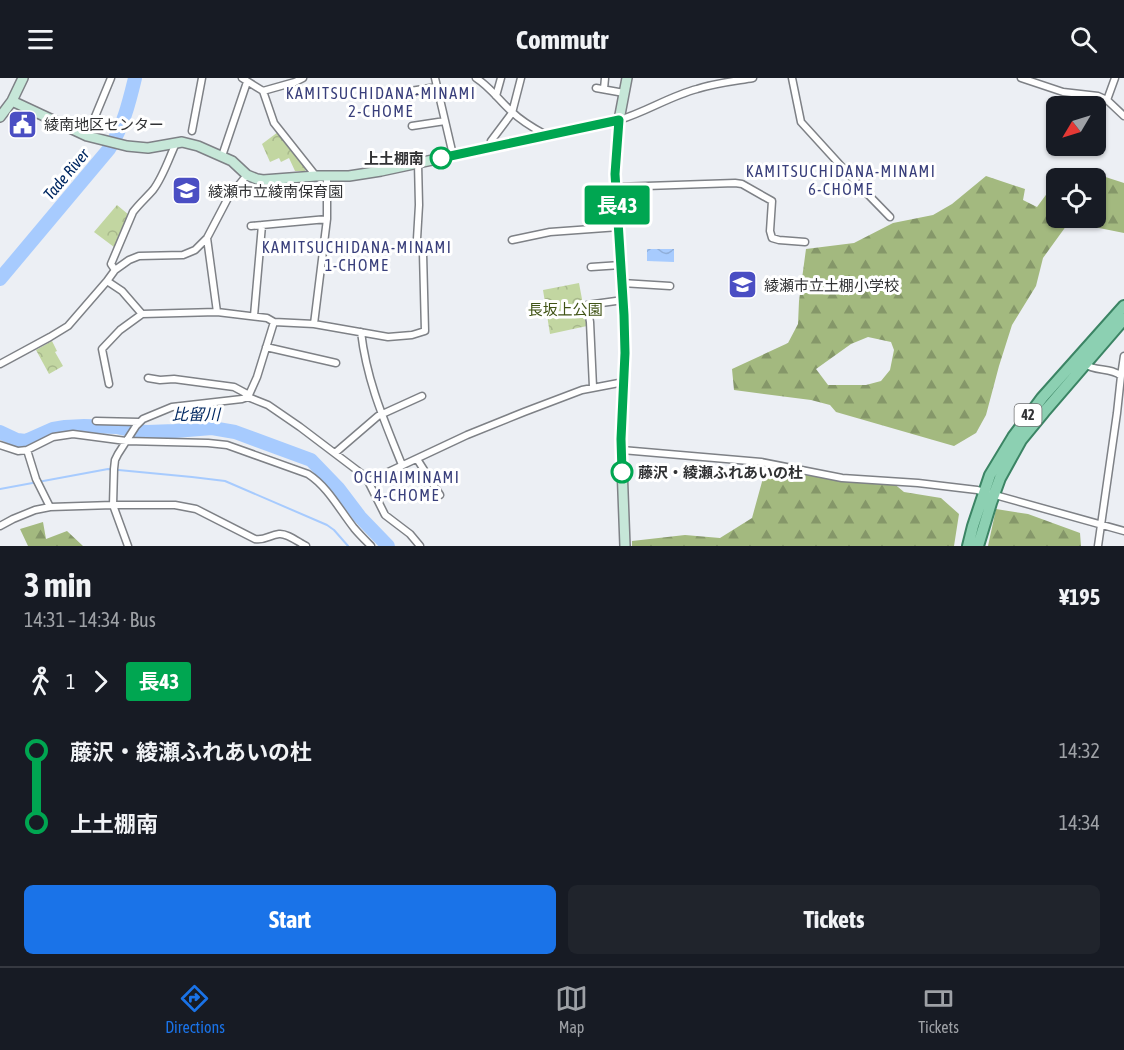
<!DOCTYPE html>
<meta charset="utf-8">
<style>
body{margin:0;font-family:"Asap Condensed","Noto Sans JP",sans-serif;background:#20242c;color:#f1f3f6;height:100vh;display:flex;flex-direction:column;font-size:22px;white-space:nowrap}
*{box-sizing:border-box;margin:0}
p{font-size:20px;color:#9ea1a6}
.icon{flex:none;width:33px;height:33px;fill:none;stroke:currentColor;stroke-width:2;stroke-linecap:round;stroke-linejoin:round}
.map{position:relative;height:468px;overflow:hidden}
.sheet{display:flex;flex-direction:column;background:#171b24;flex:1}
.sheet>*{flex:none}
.badge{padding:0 12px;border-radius:4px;font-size:21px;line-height:39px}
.needle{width:39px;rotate:232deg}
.tools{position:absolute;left:1046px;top:18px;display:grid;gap:12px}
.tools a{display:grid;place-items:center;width:60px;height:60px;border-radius:9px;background:#171b24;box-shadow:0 2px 4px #0004;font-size:30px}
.map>.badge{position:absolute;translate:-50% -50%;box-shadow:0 0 0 3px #fff}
.legs{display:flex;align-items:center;gap:9px;height:66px;padding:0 24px;font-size:20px}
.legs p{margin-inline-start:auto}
.summary{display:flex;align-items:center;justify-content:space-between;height:102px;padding:0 24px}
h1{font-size:33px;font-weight:700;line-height:45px}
.cta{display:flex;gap:12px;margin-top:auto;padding:12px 24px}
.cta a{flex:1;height:69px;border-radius:9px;background:#1a73e8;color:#fff;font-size:24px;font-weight:700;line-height:69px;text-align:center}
.cta a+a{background:#20242c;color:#f1f3f6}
ul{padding:0 24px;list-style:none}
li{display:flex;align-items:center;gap:21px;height:72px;font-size:22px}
li i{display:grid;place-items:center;width:9px;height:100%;margin:0 8px;background:currentColor}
li i::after{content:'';width:15px;height:15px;margin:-8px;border:4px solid;border-radius:50%;background:#171b24}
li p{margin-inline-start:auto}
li:first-child i{background:linear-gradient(#0000 50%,currentColor 0)}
li:last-child i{background:linear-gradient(currentColor 50%,#0000 0)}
header{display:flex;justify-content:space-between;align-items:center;height:78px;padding:0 24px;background:#171b24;font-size:27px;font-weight:700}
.tab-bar{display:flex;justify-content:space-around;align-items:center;height:84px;border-top:2px solid #363941;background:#171b24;font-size:16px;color:#9ea1a6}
.tab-bar a{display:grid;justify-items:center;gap:3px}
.tab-bar .selected{color:#1a73e8}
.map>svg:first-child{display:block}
.forest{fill:url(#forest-firs);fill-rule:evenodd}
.park{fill:url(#park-crowns)}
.water{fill:url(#water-waves)}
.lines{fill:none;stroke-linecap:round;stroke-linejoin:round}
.stream{stroke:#a7cbfe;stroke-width:2}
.river{stroke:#a7cbfe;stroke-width:14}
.street-casing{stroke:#7e8186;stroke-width:9}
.secondary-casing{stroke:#7e8186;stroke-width:12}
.primary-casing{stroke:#3b8464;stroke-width:14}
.street{stroke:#fff;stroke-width:6}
.secondary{stroke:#c6e7d8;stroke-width:9}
.primary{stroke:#8cd0b2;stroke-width:10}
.line-1-casing{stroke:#fff;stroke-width:14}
.line-1{stroke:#00a651;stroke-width:9}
.stop-1-dot{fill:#fff;stroke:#00a651;stroke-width:3}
.labels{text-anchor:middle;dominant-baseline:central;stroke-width:6;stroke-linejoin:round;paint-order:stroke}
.shield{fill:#fff;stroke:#6f7071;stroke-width:1.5}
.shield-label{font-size:14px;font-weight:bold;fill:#313234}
.poi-label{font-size:15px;fill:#313234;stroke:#fff;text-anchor:start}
.stop-label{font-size:15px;font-weight:bold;fill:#313234;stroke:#fff;text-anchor:end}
.park-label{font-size:15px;fill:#415416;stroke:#fff}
.neighbourhood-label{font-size:16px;letter-spacing:1.5px;fill:#393f7b;stroke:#fff}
.water-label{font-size:16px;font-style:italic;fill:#002862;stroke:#fff}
</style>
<header><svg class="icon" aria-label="menu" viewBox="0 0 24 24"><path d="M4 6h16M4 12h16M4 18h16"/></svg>Commutr<svg class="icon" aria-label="search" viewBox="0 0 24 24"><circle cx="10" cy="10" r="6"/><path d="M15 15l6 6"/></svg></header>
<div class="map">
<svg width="1124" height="468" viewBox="0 0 1124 468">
<defs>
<pattern id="forest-firs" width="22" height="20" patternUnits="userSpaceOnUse" patternTransform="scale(1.5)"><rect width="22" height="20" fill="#a3b97f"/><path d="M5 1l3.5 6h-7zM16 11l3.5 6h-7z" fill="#859769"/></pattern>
<pattern id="park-crowns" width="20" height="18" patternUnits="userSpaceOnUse" patternTransform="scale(1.5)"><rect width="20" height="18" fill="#c2d6a1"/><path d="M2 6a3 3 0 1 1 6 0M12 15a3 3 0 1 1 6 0" fill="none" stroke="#a7b88b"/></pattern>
<pattern id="water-waves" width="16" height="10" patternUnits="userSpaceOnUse" patternTransform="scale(1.5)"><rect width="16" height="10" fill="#a7cbfe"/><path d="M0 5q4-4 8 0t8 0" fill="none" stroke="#90afda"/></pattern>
</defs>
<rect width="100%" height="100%" fill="#eceff4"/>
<!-- forest -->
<path class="forest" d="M 1087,93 L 1124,105 L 1124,155 L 1069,144 L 1043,180 L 1036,208 L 1012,247 L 999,288 L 986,337 L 976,355 L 954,368 L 836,334 L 830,327 L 811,322 L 734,312 L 732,291 L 788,265 L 798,246 L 799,223 L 806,171 L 854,165 L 893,145 L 933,137 L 952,126 L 986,98 L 1025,111 L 1023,122 L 1037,129 L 1054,106 L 1056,105 L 1056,140 L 1095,140 L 1095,100 L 1067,100 ZM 868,259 L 891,264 L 894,272 L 890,292 L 881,303 L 866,307 L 828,307 L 816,291 L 851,266 Z
M 797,387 L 847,400 L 892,404 L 904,414 L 941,420 L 959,436 L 954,468 L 632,468 L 632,463 L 685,457 L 720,460 L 752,440 L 765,393 Z
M 996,431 L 1028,436 L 1080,455 L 1081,468 L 988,468 Z
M 43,444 L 46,461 L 67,453 L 83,468 L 28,468 L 20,451 Z"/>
<!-- park -->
<path class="park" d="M 278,54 L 307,89 L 305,93 L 295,93 L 289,80 L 281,84 L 279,80 L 270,84 L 262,66 Z
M 117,127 L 129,137 L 114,169 L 94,154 Z
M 579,205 L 587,248 L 550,256 L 543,212 Z
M 52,263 L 57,273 L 55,274 L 63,288 L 49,296 L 36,272 Z"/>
<!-- water -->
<path class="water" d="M 647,171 L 674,171 L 674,184 L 647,183 Z"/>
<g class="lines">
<!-- stream -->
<path class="stream" d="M 0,411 L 108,391 L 192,399 L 225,403 L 327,447 L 334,452 L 348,468"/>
<!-- river -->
<path class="river" d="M 0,201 L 109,71 C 123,49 129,25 135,0
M 0,354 L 17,362 L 26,363 L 53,351 L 65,349 L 84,348 L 117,349 L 134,353 L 147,354 L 175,353 L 212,350 L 235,354 L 311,382 L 338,410 L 360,439 L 388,468"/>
<defs>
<path id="street" d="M 242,0 L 263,13 L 274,45 L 316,98
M 435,0 L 453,77
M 476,0 C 490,9 499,22 511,33 C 521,43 533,50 546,57
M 792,0 L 801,44 L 852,100 L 890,139
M 1021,0 L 1063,14 L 1098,18 L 1107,22 L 1124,38
M 596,10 L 624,15
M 604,11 L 605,0
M 263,13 L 295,4 L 303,0
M 496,18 L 501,0
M 412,19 L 410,13 L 437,9
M 1107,22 L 1115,0
M 619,42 C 646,34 670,18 697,11 C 715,5 735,3 753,0
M 412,48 L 445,43
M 192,53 L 202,0
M 87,58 L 111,0
M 491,69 L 491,63 L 512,35 L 521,0
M 222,78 L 247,4
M 616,109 L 735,105 L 742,106 L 772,123 L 770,153 L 772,160 L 779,162 L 805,164
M 251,148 L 327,141
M 207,160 L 217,234
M 512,162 L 550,154 L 619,149
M 591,189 L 621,187
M 115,192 L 129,182 L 139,178 L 183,177 L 195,172 L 207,160 L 228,120 L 247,97
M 107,203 L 122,213 L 142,236
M 622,205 L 670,208
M 254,238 L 262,147
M 314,246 L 327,141 L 327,98
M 361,254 C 367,304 384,342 402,387
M 266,269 L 336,285
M 0,286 L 50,259 L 68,248 L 107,203 L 115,192 L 111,186 L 133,134 C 139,126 146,120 153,112 C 163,99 169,80 176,65
M 1085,286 C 1095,294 1111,289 1121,298 L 1117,335 L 1098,468
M 1121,298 L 1124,278
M 148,300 L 160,302 L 174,301 L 234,309 L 249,317
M 109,306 L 102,271 L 120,252 L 142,236 L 217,234 L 267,240 L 274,244 L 314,246 L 388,259 L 412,257 L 425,253 L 423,175 L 417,161 L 419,127 L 418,85
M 593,309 L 590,244 L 587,227 L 623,222
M 248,319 L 268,327 L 300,349 L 366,399 L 385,437 L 410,456 L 420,468
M 96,343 L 139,344
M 0,367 L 18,373 L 27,372 L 53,359 L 73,356 L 126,363 L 208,365 L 227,367 L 308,396 C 328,409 339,431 354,450 C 359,456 365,462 371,468
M 27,372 L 36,401 L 50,429
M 622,372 L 761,384 L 842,400 L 918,405 L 977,412 L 1124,453
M 335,375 L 378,338 L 422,318
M 417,381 L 440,417
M 369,403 L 467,357 L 524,334 L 582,312 L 624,304
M 0,448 L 13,441 L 35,432 L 50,429 L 113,427 L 175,427 L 196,431 L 255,461 C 264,463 270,457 279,456 C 287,455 298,464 306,468
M 128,468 L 113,427 L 114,391 L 115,382 L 118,376 L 136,348 L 143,341 L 172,329 L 242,321 L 248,319 L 257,299 L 274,244"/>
<path id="secondary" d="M 12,23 L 87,58 L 127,68 L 148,70 L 182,64 L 198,68 L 232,83 L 247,97 L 257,101 L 263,102 L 316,98 L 349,98 L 381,93 L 619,42
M 0,39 L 12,23 L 23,0
M 625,468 L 621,361 L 625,275 L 624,237 L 615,96 L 619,42 L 627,0"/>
<path id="primary" d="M 968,468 L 973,448 L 990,397 L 1013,359 L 1042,320 L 1124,228
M 978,468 L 991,425 L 1000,400 L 1021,362 L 1044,334 L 1124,241"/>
</defs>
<!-- street casing -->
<use href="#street" class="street-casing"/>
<!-- secondary casing -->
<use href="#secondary" class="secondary-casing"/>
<!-- primary casing -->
<use href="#primary" class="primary-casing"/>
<!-- street -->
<use href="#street" class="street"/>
<!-- secondary -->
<use href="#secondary" class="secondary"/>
<!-- primary -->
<use href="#primary" class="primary"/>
</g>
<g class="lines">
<defs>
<path id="line-1" d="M 441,80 L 619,42 L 615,96 L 624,237 L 625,275 L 621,361 L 622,394"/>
</defs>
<!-- line-1 casing -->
<use href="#line-1" class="line-1-casing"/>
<!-- line-1 -->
<use href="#line-1" class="line-1"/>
</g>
<!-- icons -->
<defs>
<symbol id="civic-square" viewBox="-11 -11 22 22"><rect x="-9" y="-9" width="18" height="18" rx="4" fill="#4a4ec3" stroke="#fff"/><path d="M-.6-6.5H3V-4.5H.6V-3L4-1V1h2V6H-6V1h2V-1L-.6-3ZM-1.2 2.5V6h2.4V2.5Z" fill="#fff"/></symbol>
<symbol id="school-square" viewBox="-11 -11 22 22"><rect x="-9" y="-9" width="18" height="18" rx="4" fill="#4a4ec3" stroke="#fff"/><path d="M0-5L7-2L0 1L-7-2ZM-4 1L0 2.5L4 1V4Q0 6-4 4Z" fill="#fff"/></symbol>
</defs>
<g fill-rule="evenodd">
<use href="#civic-square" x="6" y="30" width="33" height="33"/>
<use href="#school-square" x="170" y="96" width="33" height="33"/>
<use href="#school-square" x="726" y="190" width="33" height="33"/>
</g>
<!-- markers -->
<g class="stop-1-dot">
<circle cx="441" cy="80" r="10"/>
<circle cx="622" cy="394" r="10"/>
</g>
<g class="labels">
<!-- shield labels -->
<rect class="shield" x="1014.5" y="326" width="27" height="22" rx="4.5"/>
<g class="shield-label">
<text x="1028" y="337">42</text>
</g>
<!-- poi labels -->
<g class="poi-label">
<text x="44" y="46">綾南地区センター</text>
<text x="208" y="113">綾瀬市立綾南保育園</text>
<text x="764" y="207">綾瀬市立土棚小学校</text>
</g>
<!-- stop labels -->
<g class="stop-label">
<text x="424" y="80">上土棚南</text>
<text x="638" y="394" text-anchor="start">藤沢・綾瀬ふれあいの杜</text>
</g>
<!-- park labels -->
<g class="park-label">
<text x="565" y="231">長坂上公園</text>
</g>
<!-- neighbourhood labels -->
<g class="neighbourhood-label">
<text x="381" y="15">KAMITSUCHIDANA-MINAMI<tspan x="381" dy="18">2-CHOME</tspan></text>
<text x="841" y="93">KAMITSUCHIDANA-MINAMI<tspan x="841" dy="18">6-CHOME</tspan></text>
<text x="357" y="169">KAMITSUCHIDANA-MINAMI<tspan x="357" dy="18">1-CHOME</tspan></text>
<text x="407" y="399">OCHIAIMINAMI<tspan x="407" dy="18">4-CHOME</tspan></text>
</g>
<!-- water labels -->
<g class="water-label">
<text transform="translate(66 96) rotate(-50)">Tade River</text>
<text x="196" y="336">比留川</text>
</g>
</g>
</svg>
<div class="tools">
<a><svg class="needle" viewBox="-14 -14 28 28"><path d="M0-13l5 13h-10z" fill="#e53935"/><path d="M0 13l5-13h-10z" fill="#9ea1a6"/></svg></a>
<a><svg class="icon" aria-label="locate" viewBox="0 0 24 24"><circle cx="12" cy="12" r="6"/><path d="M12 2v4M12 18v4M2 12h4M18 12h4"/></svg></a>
</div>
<b class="badge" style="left:617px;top:127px;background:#00a651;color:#fff">長43</b>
</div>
<section class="sheet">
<div class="summary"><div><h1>3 min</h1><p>14:31 – 14:34 · Bus</p></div><b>¥195</b></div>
<div class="legs"><svg class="icon" aria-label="walk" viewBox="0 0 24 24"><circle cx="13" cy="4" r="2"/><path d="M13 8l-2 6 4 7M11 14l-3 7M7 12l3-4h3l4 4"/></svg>1<svg class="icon" aria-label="forward" viewBox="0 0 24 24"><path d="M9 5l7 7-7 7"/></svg><b class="badge" style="background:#00a651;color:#fff">長43</b></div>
<ul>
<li><i style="color:#00a651"></i><b>藤沢・綾瀬ふれあいの杜</b><p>14:32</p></li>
<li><i style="color:#00a651"></i><b>上土棚南</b><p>14:34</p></li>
</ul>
<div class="cta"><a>Start</a><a>Tickets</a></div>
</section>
<nav class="tab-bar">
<a class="selected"><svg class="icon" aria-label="directions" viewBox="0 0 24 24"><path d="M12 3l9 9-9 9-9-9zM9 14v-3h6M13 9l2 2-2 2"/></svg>Directions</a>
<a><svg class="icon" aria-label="map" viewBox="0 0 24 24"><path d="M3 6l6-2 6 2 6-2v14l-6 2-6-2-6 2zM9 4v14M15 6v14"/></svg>Map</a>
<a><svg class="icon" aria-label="tickets" viewBox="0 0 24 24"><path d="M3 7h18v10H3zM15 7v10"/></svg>Tickets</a>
</nav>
